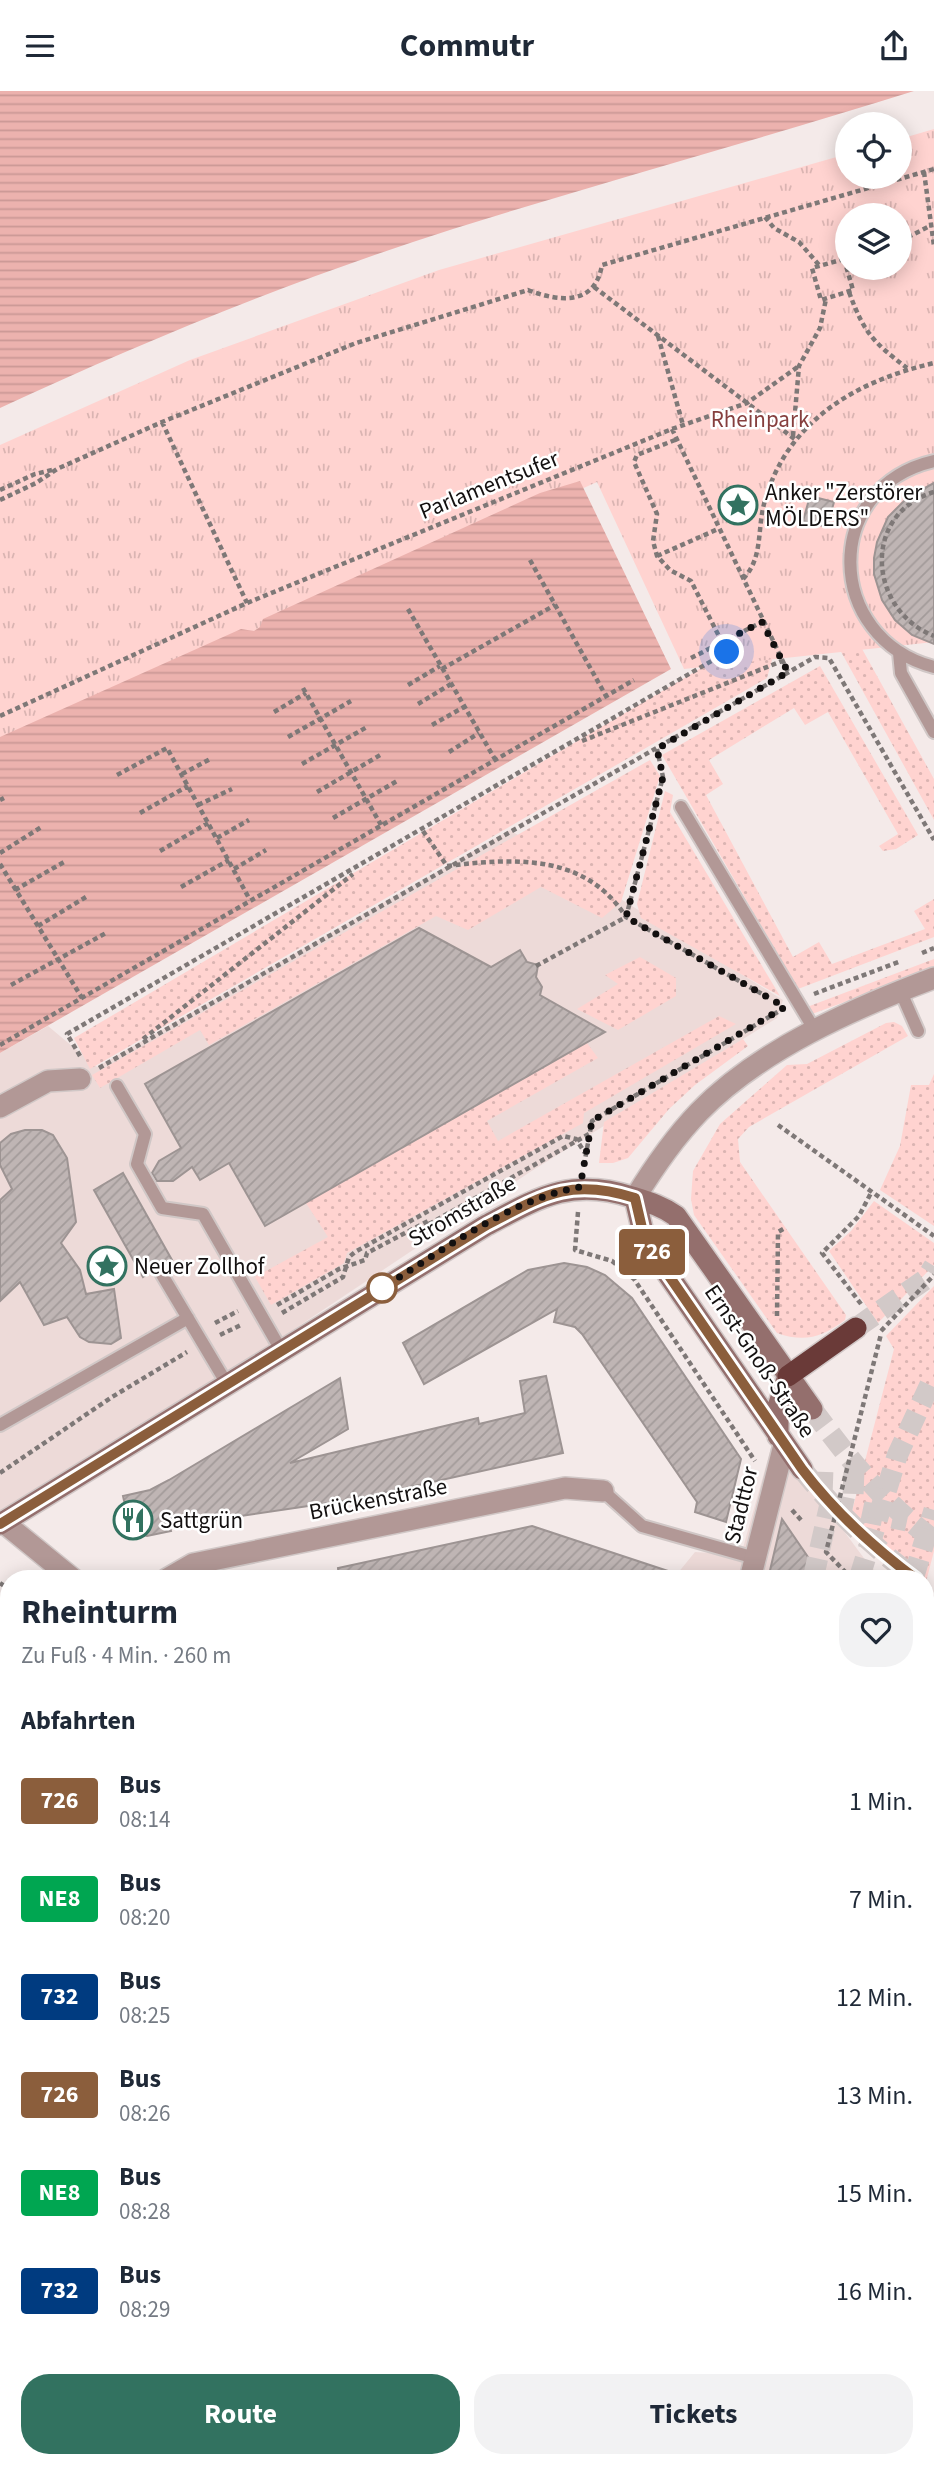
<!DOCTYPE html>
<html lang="de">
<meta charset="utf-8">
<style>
body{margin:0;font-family:"Source Sans 3",sans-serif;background:#f2f2f3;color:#1f2937;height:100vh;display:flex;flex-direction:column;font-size:26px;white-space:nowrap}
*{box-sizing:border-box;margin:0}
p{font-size:23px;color:#747a83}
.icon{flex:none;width:38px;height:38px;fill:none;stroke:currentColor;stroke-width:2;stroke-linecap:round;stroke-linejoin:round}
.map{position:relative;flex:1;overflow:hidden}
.drawer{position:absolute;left:0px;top:1479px;width:934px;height:898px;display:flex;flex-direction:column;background:#fff;border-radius:28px 28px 0 0;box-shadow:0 4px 18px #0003}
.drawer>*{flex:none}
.badge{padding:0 14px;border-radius:5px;font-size:24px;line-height:46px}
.fabs{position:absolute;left:835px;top:21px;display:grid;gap:14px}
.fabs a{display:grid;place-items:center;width:77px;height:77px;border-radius:50%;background:#fff;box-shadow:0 4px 18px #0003;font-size:35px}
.you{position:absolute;width:35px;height:35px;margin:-18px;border:5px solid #fff;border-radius:50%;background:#1a73e8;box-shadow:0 0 0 10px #1a73e833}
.map>.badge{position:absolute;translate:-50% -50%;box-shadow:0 0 0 4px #fff}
h2{padding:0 21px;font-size:26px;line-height:63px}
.round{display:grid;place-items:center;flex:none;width:74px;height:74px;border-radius:28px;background:#f2f2f3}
.summary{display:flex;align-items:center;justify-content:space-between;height:119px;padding:0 21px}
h1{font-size:33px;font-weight:700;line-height:52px}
.primary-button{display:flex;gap:14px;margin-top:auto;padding:14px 21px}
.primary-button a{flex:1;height:80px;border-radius:28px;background:#327260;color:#fff;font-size:28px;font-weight:700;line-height:80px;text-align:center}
.primary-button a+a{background:#f2f2f3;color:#1f2937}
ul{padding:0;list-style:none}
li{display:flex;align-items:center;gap:21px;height:98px;padding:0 21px}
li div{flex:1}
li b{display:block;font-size:26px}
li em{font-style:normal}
li .badge{min-width:77px;font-weight:700;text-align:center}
header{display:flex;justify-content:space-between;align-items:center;height:91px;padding:0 21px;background:#fff;font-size:32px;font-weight:700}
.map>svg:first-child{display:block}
.built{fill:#eddad8}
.grass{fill:url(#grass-dots)}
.park{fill:url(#park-tufts);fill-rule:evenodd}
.water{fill:url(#water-rules)}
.building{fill:url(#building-hatch);stroke:#9d9493;stroke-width:2}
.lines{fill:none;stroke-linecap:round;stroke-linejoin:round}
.secondary-tunnel{stroke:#d2c9c8;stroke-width:21;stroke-dasharray:21 10;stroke-linecap:butt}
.highway-tunnel{stroke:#d2c9c8;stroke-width:21;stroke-dasharray:21 10;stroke-linecap:butt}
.lane-casing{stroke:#d0c7c6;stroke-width:16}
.street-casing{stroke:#d0c7c6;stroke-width:24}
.secondary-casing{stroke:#d0c7c6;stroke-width:24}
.highway-casing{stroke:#d0c7c6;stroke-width:24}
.path{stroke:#7e7877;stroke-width:4.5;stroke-dasharray:5 3.5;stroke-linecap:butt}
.lane{stroke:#b29896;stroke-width:12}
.street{stroke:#b29896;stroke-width:21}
.secondary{stroke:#946f6d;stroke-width:21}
.highway{stroke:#6a3a38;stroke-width:21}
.line-casing{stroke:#fff;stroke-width:16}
.line{stroke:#8b5e3c;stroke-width:10}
.walk{stroke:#131010;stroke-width:7;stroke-dasharray:0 12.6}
.stop-dot{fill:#fff;stroke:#8b5e3c;stroke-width:3.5}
.labels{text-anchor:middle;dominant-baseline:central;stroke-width:5;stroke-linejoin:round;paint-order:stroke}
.park-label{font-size:23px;fill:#863f3e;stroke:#fff}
.street-label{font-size:23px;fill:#131010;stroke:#fff}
.poi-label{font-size:23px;fill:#131010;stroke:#fff;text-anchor:start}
</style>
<header><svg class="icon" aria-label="menu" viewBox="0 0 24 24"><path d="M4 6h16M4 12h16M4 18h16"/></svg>Commutr<svg class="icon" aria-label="share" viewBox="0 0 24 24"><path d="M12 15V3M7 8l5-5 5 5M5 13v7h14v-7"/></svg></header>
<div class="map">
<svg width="934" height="2375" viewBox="0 0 934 2375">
<defs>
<pattern id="grass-dots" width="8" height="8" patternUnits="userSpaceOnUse" patternTransform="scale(1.75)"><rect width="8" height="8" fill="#ffd3d0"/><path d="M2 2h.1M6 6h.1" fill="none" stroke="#dab4b2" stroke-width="1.8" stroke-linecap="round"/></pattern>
<pattern id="park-tufts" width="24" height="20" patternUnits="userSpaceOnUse" patternTransform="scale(1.75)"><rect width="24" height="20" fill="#ffd3d0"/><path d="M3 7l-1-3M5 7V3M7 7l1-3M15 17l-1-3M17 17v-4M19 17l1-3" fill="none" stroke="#dab4b2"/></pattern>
<pattern id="water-rules" width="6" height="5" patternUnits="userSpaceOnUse" patternTransform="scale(1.75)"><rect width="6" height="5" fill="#ecb2ae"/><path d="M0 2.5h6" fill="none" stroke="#ca9895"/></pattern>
<pattern id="building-hatch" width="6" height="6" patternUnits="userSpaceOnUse" patternTransform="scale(1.75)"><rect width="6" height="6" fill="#bfb5b4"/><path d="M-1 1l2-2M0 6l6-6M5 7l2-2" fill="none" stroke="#a39b9a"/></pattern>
</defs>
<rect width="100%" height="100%" fill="#f4eae9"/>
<!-- built -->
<path class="built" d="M 510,739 L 783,909 L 777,927 L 530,1081 L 227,1283 L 0,1426 L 0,962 L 48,935 L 97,976 Z
M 774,1346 L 872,1478 L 895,1487 L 673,1488 L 695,1461 L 741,1464 Z
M 926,1500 L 934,1504 L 934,2375 L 750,2375 L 752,2368 L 926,2368 Z
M 452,2368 L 633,2368 L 631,2375 L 451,2375 Z"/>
<!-- grass -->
<path class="grass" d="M 840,518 L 934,688 L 934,729 L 834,548 Z
M 755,536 L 772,569 L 767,587 L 90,978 L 74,947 L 730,560 Z
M 820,575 L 918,744 L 896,758 L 883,760 L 879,755 L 898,743 L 828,621 L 805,634 L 794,617 L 709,669 L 723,693 L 706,704 L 793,866 L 819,851 L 832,873 L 925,838 L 914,820 L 934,808 L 934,846 L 798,898 L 662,664 Z
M 650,669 L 660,685 L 621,811 L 602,827 L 541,796 L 468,839 L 436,825 L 209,954 L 200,939 L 100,997 L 92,984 Z
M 665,700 L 673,704 L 670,721 L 780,905 L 641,827 L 637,813 Z
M 640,866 L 676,887 L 676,905 L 618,939 L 577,918 L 618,893 L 605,884 Z
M 934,868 L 934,878 L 812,923 L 807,916 Z
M 719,925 L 736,933 L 584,1022 L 583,1032 L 347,1162 L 344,1172 L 271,1214 L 255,1186 L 328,1146 L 306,1112 L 587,952 L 598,967 L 487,1030 L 498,1050 Z
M 894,931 L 902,935 L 908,945 L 749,1036 L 738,1048 L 740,1071 L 846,1224 L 845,1229 C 822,1246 805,1252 777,1242 L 694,1124 L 691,1108 L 693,1080 L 720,1033 L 787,974 L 807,973 L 886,932 Z
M 743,948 L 748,955 L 695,994 L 669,1018 L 628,1067 L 613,1072 L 599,1072 L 604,1031 Z
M 934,983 L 934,1135 L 880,1099 L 900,1055 L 911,994 L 929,994 Z
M 874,1110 L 934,1152 L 934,1174 L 878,1232 L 829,1160 L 851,1140 Z
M 934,1195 L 934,1460 L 926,1491 L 926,1488 L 895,1487 L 851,1424 L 894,1258 L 886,1245 Z"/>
<!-- park -->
<path class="park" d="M 934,38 L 934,551 L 684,578 L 597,391 L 0,659 L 0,354 L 190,269 L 439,179 L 847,63 L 847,86 L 900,86 L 900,48 ZM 847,124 L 900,124 L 900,177 L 847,177 Z"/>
<!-- water -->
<path class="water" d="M 0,0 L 914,0 C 761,48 606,90 453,138 C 298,187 147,249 0,317 Z
M 580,390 L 671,578 L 0,962 L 0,646 L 241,538 L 254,540 L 260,536 L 263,528 L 540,402 Z"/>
<!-- building -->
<path class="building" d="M 934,392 L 934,553 L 912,544 L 895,529 L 882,509 L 874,483 L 874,467 L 877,451 L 888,426 L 908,406 Z
M 810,405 L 834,411 L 827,436 L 803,430 Z
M 419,837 L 491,876 L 520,859 L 527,871 L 538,874 L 536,886 L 542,896 L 540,904 L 605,941 L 265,1135 L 229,1072 L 200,1089 L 192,1076 L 173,1090 L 157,1090 L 152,1082 L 159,1070 L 181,1057 L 145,993 Z
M 25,1039 L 42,1039 L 53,1044 L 67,1067 L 76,1131 L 61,1152 L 80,1179 L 86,1203 L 114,1198 L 121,1247 L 111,1253 L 89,1251 L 80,1246 L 67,1226 L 44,1234 L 20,1191 L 0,1210 L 0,1109 L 12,1098 L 0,1074 L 0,1052 L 11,1043 Z
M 123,1082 L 172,1169 L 166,1173 L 154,1169 L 150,1173 L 150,1181 L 143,1186 L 94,1099 Z
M 564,1172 L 587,1176 L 605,1184 L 632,1207 L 741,1368 L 726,1431 L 695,1421 L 697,1411 L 582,1243 L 575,1236 L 554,1231 L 557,1218 L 424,1293 L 403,1252 L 528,1179 Z
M 546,1285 L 563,1362 L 356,1408 L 187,1433 L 169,1433 L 171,1440 L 147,1445 L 123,1439 L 119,1419 L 125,1414 L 123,1405 L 150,1399 L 169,1389 L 340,1287 L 348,1338 L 290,1372 L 478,1327 L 479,1333 L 525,1322 L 520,1290 Z
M 782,1428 L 823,1488 L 768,1488 Z
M 532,1435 L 677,1483 L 676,1488 L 339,1488 L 338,1477 Z"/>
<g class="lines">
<!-- secondary-tunnel -->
<path class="secondary-tunnel" d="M 812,1318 C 850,1369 882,1411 934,1449
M 802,1378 C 835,1420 873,1456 916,1488
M 812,1391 L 869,1393
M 832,1414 L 907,1430"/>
<!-- highway-tunnel -->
<path class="highway-tunnel" d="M 856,1237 L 926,1188 L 934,1175
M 813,1488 L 830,1413
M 859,1488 L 897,1365 L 934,1285
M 913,1488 L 934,1419
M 926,1585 L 934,1572"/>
<defs>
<path id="lane" d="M 934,370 C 821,396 824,547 934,576
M 899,562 L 901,582 L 934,641
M 681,716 L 814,938
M 900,899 L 918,940
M 117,995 L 145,1043 L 137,1073 L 162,1117 L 203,1123 L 281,1259
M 158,1177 L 227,1293
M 0,1334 L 188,1227
M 603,1400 L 642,1435 L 755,1467
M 0,1683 L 9,1685
M 0,1730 L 9,1730
M 0,2361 L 9,2363
M 53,2368 L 115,2375
M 416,2368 L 420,2375
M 458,2375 L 458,2368"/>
<path id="street" d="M 0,1016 L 48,990 L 80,988
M 635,1107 C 654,1076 674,1047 699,1021 C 759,959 854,917 934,887
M 3,1431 L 73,1488
M 167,1488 L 193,1473 L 565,1397 L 603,1400
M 750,1488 L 784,1354"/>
<path id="secondary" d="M 635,1107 L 645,1150 L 802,1378
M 778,1345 L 778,1316 L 788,1285
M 0,1433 L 485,1135 C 538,1107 571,1086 632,1106 C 648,1111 662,1115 676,1125 L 812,1318"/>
<path id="highway" d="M 788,1285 L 856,1237
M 641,2375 L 643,2368
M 693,2375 L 695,2368"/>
</defs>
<!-- lane casing -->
<use href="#lane" class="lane-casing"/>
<!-- street casing -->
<use href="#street" class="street-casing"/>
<!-- secondary casing -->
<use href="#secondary" class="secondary-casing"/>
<!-- highway casing -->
<use href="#highway" class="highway-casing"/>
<!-- path -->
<path class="path" d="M 924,81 L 934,155
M 765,126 L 774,137 L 799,151 L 820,175
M 900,150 L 932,134
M 844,168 L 853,199 L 821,209 L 812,177 Z
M 594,196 L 796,349
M 849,201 C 864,242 873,251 907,277
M 658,245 L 683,334
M 162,331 L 247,512
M 672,338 L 788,581
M 793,345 L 799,275 L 820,237 L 826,208
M 0,399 L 35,383 L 52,379
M 934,401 C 861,423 868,519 934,545
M 0,409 L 36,392 L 57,378 L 162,331 L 356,252 L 528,199 C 559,211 595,215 602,174 L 934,78
M 657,465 L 718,438
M 530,469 L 606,605
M 743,488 C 763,467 757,441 764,413 C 786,330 856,290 934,272
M 408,518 L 496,670
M 691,567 L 762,531
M 442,578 L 555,514
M 408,594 L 440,575
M 303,597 L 381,734
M 418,613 L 451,593
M 274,621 L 306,602
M 0,625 L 247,512 L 672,338 L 747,312 L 799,275
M 432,634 L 464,616
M 288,646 L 351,610
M 582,650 L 782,570
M 449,661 L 479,642
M 302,673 L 367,636
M 182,683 L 212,667
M 117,684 L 167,657 L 250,809
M 317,701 L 382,663
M 0,709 L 4,707
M 198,714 L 232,698
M 140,722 L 188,695
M 333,727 L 397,690
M 423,740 L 447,775 C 514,767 585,762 626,826 L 771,908
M 217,747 L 249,729
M 160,760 L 208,732
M 0,762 L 43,735
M 0,773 L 82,907
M 234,778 L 266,759
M 181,796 L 229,769
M 15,799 L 64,771
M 38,835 L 86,806
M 922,862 L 934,857
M 536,875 L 626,826 L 663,686 L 657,658
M 11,894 L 106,842
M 814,903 L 901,870
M 143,948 L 353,783
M 0,954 L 634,589
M 80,965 L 67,943 L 727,561 L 691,490 L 670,479 L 657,465 L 653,450 L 657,423 L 634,371 L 637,364 L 675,349
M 99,977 L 815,566 L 829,567 L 934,749
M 778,1034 L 934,1145
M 584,1074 L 592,1030 L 781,919
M 578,1121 L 575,1159 L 612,1170 L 634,1188 L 755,1370
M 861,1213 L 822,1162 L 859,1125 L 872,1100
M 277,1214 L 339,1178 L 365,1169 L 367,1162 L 430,1129 L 431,1132 L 589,1043
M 282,1222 L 343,1186 L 349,1166 L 355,1161 L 563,1045 L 576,1048 L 585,1062
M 777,1225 L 778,1141 L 785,1137
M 215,1232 L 238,1220
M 881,1240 L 934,1184
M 220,1244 L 243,1233
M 0,1382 L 112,1306 L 187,1261
M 792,1419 L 801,1429
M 852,1488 L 826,1461 L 881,1243
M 0,1492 L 9,1498
M 926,1612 L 934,1560
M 926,1616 L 934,1618
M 926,1792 L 934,1758
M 926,1898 L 934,1887
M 926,1921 L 934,1918
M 750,2375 L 752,2368"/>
<!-- lane -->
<use href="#lane" class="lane"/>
<!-- street -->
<use href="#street" class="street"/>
<!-- secondary -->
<use href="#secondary" class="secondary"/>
<!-- highway -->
<use href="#highway" class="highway"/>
</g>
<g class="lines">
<defs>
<path id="line" d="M 0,1433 L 485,1135 C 542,1105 569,1086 635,1107 L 645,1150 L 802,1378 C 834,1420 873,1456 916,1488"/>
</defs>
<!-- line casing -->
<use href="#line" class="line-casing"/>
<!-- line -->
<use href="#line" class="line"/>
<!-- walk -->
<path class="walk" d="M 382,1197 L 380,1198 C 442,1161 507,1109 580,1096 L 592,1030 L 785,916 L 626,826 L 663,686 L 657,658 L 788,581 L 762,531 L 722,551 L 727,561"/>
</g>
<!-- icons -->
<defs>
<symbol id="sight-ring" viewBox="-11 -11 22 22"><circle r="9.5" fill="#fff" stroke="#327260" stroke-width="1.5"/><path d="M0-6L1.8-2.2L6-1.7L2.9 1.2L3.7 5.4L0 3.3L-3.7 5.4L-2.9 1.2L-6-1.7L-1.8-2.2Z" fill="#327260"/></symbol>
<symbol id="restaurant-ring" viewBox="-11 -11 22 22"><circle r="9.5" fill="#fff" stroke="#327260" stroke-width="1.5"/><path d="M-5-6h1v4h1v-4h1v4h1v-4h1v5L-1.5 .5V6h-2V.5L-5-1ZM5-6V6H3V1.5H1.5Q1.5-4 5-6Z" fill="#327260"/></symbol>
</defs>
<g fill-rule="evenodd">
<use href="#sight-ring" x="716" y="392" width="44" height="44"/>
<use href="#sight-ring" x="85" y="1153" width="44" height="44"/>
<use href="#restaurant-ring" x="111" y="1407" width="44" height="44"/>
</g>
<!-- markers -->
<circle class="stop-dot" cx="382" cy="1197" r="14"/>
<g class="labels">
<!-- park labels -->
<g class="park-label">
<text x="760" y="328">Rheinpark</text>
</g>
<!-- street labels -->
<g class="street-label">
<text transform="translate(489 394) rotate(-22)">Parlamentsufer</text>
<text transform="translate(462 1120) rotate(-30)">Stromstraße</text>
<text transform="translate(760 1270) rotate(56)">Ernst-Gnoß-Straße</text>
<text transform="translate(378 1408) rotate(-11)">Brückenstraße</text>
<text transform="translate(741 1414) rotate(-76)">Stadttor</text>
</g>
<!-- poi labels -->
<g class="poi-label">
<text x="765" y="401">Anker "Zerstörer<tspan x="765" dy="26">MÖLDERS"</tspan></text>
<text x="134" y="1175">Neuer Zollhof</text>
<text x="160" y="1429">Sattgrün</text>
</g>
</g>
</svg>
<div class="fabs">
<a><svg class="icon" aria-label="locate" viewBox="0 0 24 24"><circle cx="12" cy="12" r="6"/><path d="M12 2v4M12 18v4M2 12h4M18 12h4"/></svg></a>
<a><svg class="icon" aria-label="layers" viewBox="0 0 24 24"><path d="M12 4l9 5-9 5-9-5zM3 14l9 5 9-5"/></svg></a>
</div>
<div class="you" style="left:727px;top:561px"></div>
<b class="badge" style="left:652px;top:1161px;background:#8b5e3c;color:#fff">726</b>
<section class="drawer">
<div class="summary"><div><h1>Rheinturm</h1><p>Zu Fuß · 4 Min. · 260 m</p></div><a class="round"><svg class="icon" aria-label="heart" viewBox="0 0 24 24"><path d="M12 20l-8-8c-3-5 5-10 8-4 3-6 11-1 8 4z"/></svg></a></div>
<h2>Abfahrten</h2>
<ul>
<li><span class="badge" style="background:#8b5e3c;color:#fff">726</span><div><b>Bus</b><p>08:14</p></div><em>1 Min.</em></li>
<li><span class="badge" style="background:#00a651;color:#fff">NE8</span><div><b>Bus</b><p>08:20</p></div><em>7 Min.</em></li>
<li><span class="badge" style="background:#003b80;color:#fff">732</span><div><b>Bus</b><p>08:25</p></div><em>12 Min.</em></li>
<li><span class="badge" style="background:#8b5e3c;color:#fff">726</span><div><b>Bus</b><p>08:26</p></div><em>13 Min.</em></li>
<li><span class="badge" style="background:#00a651;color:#fff">NE8</span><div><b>Bus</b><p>08:28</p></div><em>15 Min.</em></li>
<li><span class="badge" style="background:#003b80;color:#fff">732</span><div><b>Bus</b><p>08:29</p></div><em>16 Min.</em></li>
</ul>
<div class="primary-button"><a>Route</a><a>Tickets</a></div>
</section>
</div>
